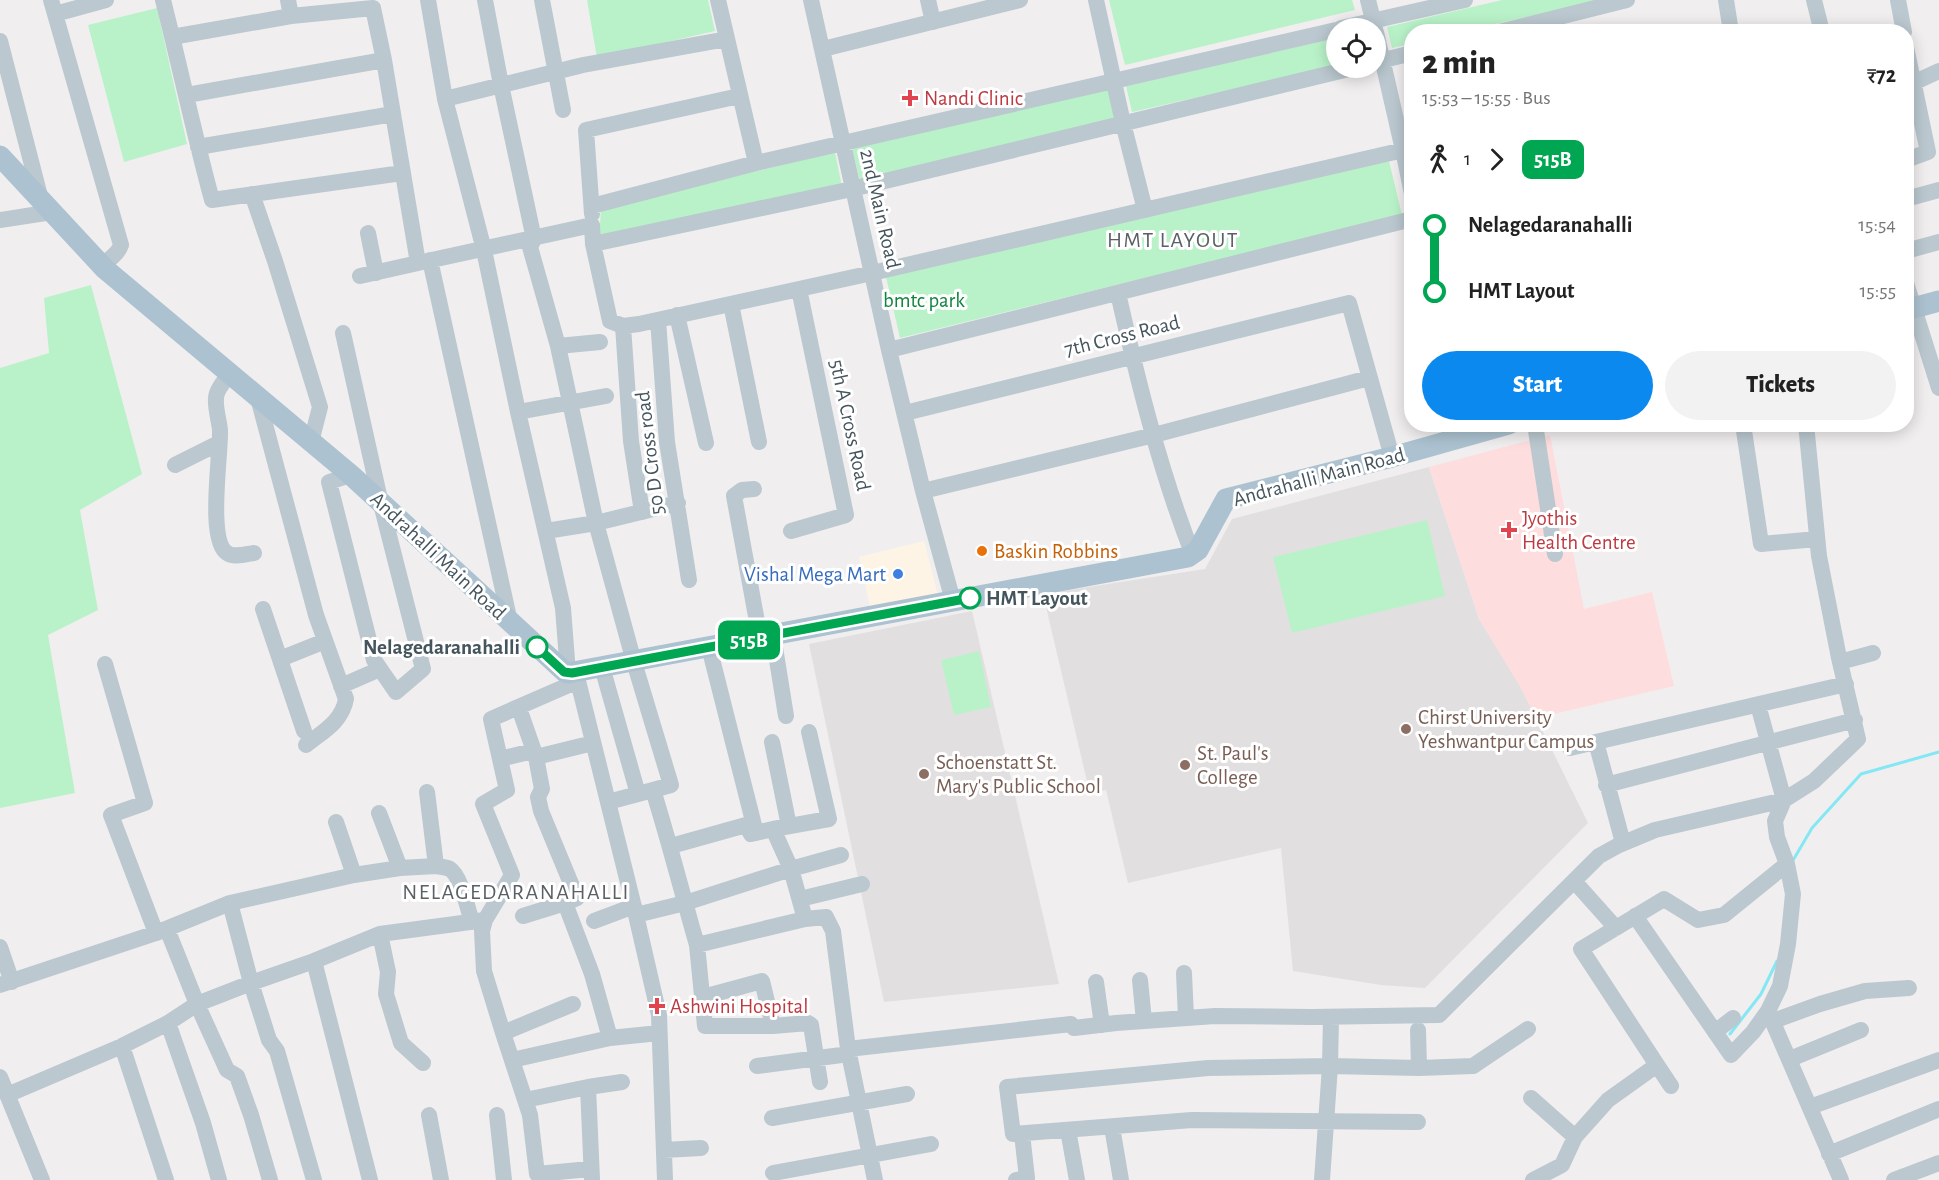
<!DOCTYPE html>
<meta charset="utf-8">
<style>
body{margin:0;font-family:"Alegreya Sans",sans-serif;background:#f2f2f2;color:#222;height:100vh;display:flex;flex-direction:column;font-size:22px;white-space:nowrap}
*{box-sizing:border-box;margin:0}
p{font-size:20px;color:#767676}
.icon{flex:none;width:33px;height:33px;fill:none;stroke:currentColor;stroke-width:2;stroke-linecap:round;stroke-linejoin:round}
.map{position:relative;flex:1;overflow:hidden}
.panel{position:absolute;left:1404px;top:24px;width:510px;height:408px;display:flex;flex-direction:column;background:#fff;border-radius:24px;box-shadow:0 3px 15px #0003}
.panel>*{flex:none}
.badge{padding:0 12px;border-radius:9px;font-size:21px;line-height:39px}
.controls{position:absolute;left:1326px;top:18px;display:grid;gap:12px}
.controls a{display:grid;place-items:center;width:60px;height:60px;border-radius:50%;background:#fff;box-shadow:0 3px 15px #0003;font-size:30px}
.map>.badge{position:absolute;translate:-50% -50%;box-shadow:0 0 0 3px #fff}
.legs{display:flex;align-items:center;gap:9px;height:66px;padding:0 18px;font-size:20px}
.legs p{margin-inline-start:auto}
.headline{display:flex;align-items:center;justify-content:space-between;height:102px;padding:0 18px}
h1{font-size:33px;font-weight:800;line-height:45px}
.action{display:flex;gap:12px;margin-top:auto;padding:12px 18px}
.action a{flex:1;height:69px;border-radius:36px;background:#0b89ef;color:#fff;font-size:24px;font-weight:800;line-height:69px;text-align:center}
.action a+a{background:#f2f2f2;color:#222}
ul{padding:0 18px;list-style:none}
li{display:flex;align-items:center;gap:21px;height:66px;font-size:22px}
li i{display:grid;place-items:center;width:9px;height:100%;margin:0 8px;background:currentColor}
li i::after{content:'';width:15px;height:15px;margin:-8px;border:4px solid;border-radius:50%;background:#fff}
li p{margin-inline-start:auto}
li:first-child i{background:linear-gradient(#0000 50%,currentColor 0)}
li:last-child i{background:linear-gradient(currentColor 50%,#0000 0)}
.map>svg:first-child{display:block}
.commercial{fill:#fdf4e6}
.education{fill:#e2dfe1}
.medical{fill:#fdddde}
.green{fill:#b9f2c9}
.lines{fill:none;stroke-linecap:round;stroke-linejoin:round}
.stream{stroke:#83e8f3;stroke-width:3}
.minor{stroke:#bbc8cf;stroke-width:16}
.major{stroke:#acc2d0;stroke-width:21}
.line-1-casing{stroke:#fff;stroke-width:14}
.line-1{stroke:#00a651;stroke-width:9}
.health-dot{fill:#e0444e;stroke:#fff;stroke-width:2}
.food-dot{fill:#e8710a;stroke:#fff;stroke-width:2}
.shop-dot{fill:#3f7fe0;stroke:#fff;stroke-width:2}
.stop-1-dot{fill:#fff;stroke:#00a651;stroke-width:3}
.education-dot{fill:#8d6e63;stroke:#fff;stroke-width:2}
.labels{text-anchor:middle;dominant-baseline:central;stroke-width:6;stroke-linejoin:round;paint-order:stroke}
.health-label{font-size:21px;fill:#be3a42;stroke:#fff;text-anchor:start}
.street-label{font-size:21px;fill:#45555d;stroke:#fff}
.park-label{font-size:21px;fill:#10853d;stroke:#fff}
.food-label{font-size:21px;fill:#c56008;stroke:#fff;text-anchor:start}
.shop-label{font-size:21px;fill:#366cbe;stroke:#fff;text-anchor:end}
.stop-label{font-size:21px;font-weight:bold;fill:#45555d;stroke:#fff;text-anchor:start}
.education-label{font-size:21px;fill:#785e54;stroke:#fff;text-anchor:start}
.neighbourhood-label{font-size:22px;letter-spacing:1.5px;fill:#5a6064;stroke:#fff}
</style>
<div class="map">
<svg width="1939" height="1180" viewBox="0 0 1939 1180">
<rect width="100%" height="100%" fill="#f1eeef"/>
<!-- commercial -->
<path class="commercial" d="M 924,541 L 938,595 L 870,607 L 859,557 Z"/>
<!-- education -->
<path class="education" d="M 1429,467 L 1479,619 L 1520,685 L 1588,823 L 1425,988 L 1381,985 L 1293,971 L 1281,848 L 1128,883 L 1106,790 L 1090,794 L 1043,594 L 1205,569 L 1232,519 Z
M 972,611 L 1059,984 L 884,1002 L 809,644 Z"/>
<!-- medical -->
<path class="medical" d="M 1550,435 L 1584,609 L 1652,592 L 1674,686 L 1536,718 L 1519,685 L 1479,619 L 1429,467 Z"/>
<!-- green -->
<path class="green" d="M 587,0 L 708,0 L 715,31 L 597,58 Z
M 1109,0 L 1352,0 L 1355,10 L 1125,65 Z
M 1502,0 L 1601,0 L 1465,31 L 1412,32 L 1411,44 L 1392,48 L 1387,27 Z
M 157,8 L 187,144 L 124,162 L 88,25 Z
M 1336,38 L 1336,66 L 1132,112 L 1126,86 Z
M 1108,88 L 1115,122 L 860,181 L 852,148 Z
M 835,152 L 842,187 L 599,239 L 601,209 Z
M 1389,161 L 1402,215 L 900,338 L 886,277 Z
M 91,285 L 142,474 L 80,510 L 98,610 L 48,635 L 75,793 L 0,808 L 0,368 L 49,353 L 44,298 Z
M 1427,520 L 1445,596 L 1292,633 L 1273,557 Z
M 979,651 L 991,707 L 954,715 L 941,660 Z"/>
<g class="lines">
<!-- stream -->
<path class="stream" d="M 1792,862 L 1812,828 L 1861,774 L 1939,752
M 1730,1034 L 1761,994 L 1777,961"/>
<!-- minor -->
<path class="minor" d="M 51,0 L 121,245 C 118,254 109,260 101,265
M 163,0 C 180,67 194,134 212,200 L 402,173
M 288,0 L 291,16
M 428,0 L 445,99 L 484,250 L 518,412 L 563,608 L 568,673 L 578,681 L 636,915 L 659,1015 L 665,1180
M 485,0 L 501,85 L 534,239 L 530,247 L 558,346 L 596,523 L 634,662 L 671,785 L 653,790 C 669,841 682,893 697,945 L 805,919 L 791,869 L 685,903 L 636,915
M 542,0 L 563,110
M 718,0 L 756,163
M 811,0 L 889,350 L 923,491 L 953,601
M 928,0 L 933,22
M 1096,0 L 1123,123 L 1145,210
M 1368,0 L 1375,28
M 1726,0 L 1731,32
M 1814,0 L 1822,32
M 1898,0 L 1904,32
M 55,14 L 106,0
M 1341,28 L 1465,0
M 1376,32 L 1403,150 L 1412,194
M 1499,32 L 1627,0
M 172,37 L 291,16 L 373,8 L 384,60 L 418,263 L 592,225 L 593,244 L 610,321 L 623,326 L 639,324 L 872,273 L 1412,148
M 0,41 L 41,200
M 1906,47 L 1928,152 L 1906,160
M 823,49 L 1020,0
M 1376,62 L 1412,53
M 1913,83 L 1939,71
M 187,95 L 384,60
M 445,99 L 583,65 L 727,39
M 198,147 L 393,114
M 252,194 L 275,261 L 320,407 L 311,442
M 1906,199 L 1939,190
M 592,206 L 756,163 L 1336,30
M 592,214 L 586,130 L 739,96
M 0,220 L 52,212
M 368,233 L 376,273
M 593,244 L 852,189 L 1353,68
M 1906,251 L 1939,242
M 430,260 L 510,622
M 360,276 L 418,263
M 1906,283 L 1939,388
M 1118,293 C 1138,382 1160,471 1193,555
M 731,304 L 759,442
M 677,315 L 706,443
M 658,320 L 667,442 L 689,580
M 623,326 L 631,441 L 642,512
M 343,333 L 381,504 L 423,669 L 396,692 L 374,660 L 329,482 L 351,475
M 558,346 L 600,342
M 889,350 L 1412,219
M 230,374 C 225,380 216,390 216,398 C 215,408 219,420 220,430 C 221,454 207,540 227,553 C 234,558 246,554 254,553
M 258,398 L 316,615 L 346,699 C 342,722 322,732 306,745
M 518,412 L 606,396
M 905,413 L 1349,303 L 1392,457
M 1535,424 L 1555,554
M 1743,424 L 1761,544 L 1817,539
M 175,465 L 219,443
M 754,489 L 742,490 L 734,496 L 760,638
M 923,491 L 1154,435 L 1369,378
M 546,531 L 596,523 L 678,503
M 791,531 L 846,515 L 799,289
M 263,609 L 304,731
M 773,635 L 786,716
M 709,647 L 756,833
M 280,659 L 325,641
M 1840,662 L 1873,653
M 602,667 L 638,794 L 653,790
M 578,681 L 491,719 L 507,790 L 483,804 L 512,875 L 485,920 L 482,931 L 484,971 L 503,1033 L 530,1115 L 537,1174 L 590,1169
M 341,686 L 380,669
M 772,742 L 789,826
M 1596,742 L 1623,843
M 1570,748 L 1846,684
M 536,757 L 593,743
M 500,759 L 533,751
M 1606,785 L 1855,720
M 608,802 L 638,794
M 379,813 L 400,868
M 336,822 L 354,875
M 773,829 L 829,819 L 809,732
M 671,846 L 746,825 L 751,834 L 773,829 L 791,869 L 841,855
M 436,866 C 441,867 446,867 450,869 C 461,876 468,910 472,922
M 1574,881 L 1616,928
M 800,899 L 862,884
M 230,903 L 251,983 L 314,961 L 380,934 L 485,920
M 523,916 L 565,903
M 1635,916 L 1731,1055 L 1753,1032 L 1768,1011 L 1780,986 L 1788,944 L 1793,894 L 1787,864 L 1777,837 L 1775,821 L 1784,800 L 1758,705
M 805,919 L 826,917 L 833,931 L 848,1049 L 875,1180
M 594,921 L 634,906
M 167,929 L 197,1004 L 227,1070 L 237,1076 L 251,1115 L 270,1180
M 156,933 L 230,903 L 354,875 L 400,868 L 436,866 L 427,792
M 380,934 L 388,972 L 386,994 L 401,1043 L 423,1063
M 697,945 L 705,1026 L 773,1026 L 762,981 L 703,997
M 0,947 L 12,982
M 314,961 L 370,1180
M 1184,973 L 1186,1018
M 1140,980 L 1144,1021
M 1096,982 L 1102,1025
M 0,985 L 156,933 L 111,815 L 145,803 L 105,664
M 1768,1011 L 1841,1180
M 1773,1021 L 1820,1004 L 1865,991 L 1909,988
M 168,1023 L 197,1004 L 251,983 L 269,1040 L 277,1051 L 314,1180
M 773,1026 L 808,1023 L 811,1025 L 820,1082
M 1418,1030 L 1419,1068
M 1715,1032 L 1733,1018
M 503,1033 L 573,1004
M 610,1038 L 659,1033
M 122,1046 L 168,1023 L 203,1123 L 219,1180
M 848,1049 L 1071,1024 L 1074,1028 L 1116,1023 L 1215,1016 L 1312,1017 L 1439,1015 L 1599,856 L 1619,845 L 1655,830 L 1784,800 L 1814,781 L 1858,739 L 1839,658 L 1819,556 L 1806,424
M 1790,1059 L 1861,1030
M 512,1060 L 610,1038 L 592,974 L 565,903 L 577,898 L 541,811 L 538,797 L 542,789 L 536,757 L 519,708
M 1657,1065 L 1671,1086
M 757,1066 L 849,1054
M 0,1077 L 42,1180
M 588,1087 L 592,1179
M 7,1095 L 122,1046 L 166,1180
M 1531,1098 L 1575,1137
M 525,1100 L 588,1087 L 622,1082
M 1810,1107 L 1939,1060
M 429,1115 L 441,1180
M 497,1115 L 504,1180
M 772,1118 L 907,1094
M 1418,1122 L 1192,1120 L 1013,1134 L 1007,1087 L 1208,1068 L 1330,1066 L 1419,1068 L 1473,1066 L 1528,1029
M 1112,1127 L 1121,1180
M 1068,1130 L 1077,1180
M 664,1150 L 701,1148
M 1829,1154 L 1939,1109
M 773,1173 L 931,1144
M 1016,1180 L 1027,1178 L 1022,1134
M 1322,1180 L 1330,1066 L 1331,1017
M 1533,1180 L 1562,1165 L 1575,1137 L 1608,1100 L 1657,1065 L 1581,949 L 1664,899 L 1698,920 L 1724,915 L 1787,864
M 1894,1180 L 1939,1163"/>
<!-- major -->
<path class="major" d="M 0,156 L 105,269 L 351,475 L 565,672 L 568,673 L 1188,557 L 1198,550 L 1226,499 L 1392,457 L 1509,424
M 1906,310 L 1939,301"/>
</g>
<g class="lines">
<defs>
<path id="line-1" d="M 537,647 L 564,672 L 572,673 L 970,598"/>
</defs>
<!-- line-1 casing -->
<use href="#line-1" class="line-1-casing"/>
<!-- line-1 -->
<use href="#line-1" class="line-1"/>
</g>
<!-- markers -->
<g class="health-dot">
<path d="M907 89h6v6h6v6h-6v6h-6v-6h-6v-6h6z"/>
<path d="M1506 521h6v6h6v6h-6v6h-6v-6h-6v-6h6z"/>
<path d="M654 997h6v6h6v6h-6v6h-6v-6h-6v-6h6z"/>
</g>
<circle class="food-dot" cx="982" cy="551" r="6"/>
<circle class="shop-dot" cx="898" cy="574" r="6"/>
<g class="stop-1-dot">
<circle cx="970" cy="598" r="10"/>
<circle cx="537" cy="647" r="10"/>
</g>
<g class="education-dot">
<circle cx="1406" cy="729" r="6"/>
<circle cx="1185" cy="765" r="6"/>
<circle cx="924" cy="774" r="6"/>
</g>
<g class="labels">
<!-- health labels -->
<g class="health-label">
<text x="924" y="98">Nandi Clinic</text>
<text x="1522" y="518">Jyothis<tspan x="1522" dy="24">Health Centre</tspan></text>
<text x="670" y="1006">Ashwini Hospital</text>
</g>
<!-- street labels -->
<g class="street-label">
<text transform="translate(880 209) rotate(77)">2nd Main Road</text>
<text transform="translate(1122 336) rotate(-14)">7th Cross Road</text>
<text transform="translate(850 425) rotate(78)">5th A Cross Road</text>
<text transform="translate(650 453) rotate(-97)">50 D Cross road</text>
<text transform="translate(1319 477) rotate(-15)">Andrahalli Main Road</text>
<text transform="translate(438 556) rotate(43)">Andrahalli Main Road</text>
</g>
<!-- park labels -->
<g class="park-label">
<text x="924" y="300">bmtc park</text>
</g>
<!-- food labels -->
<g class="food-label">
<text x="994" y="551">Baskin Robbins</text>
</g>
<!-- shop labels -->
<g class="shop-label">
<text x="886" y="574">Vishal Mega Mart</text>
</g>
<!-- stop labels -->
<g class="stop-label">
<text x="986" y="598">HMT Layout</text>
<text x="520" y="647" text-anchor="end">Nelagedaranahalli</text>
</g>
<!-- education labels -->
<g class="education-label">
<text x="1418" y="717">Chirst University<tspan x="1418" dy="24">Yeshwantpur Campus</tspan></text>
<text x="1197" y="753">St. Paul's<tspan x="1197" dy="24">College</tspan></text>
<text x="936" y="762">Schoenstatt St.<tspan x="936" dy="24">Mary's Public School</tspan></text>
</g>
<!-- neighbourhood labels -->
<g class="neighbourhood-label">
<text x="1173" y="240">HMT LAYOUT</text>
<text x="516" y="892">NELAGEDARANAHALLI</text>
</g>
</g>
</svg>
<div class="controls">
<a><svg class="icon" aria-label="locate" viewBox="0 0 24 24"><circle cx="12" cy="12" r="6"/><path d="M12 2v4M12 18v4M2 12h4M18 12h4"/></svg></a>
</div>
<b class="badge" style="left:749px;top:640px;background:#00a651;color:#fff">515B</b>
<section class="panel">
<div class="headline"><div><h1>2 min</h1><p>15:53 – 15:55 · Bus</p></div><b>₹72</b></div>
<div class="legs"><svg class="icon" aria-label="walk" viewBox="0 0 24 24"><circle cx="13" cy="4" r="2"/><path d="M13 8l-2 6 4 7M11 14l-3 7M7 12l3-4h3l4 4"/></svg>1<svg class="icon" aria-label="forward" viewBox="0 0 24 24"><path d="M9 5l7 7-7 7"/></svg><b class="badge" style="background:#00a651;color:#fff">515B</b></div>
<ul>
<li><i style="color:#00a651"></i><b>Nelagedaranahalli</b><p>15:54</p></li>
<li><i style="color:#00a651"></i><b>HMT Layout</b><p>15:55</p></li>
</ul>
<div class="action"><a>Start</a><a>Tickets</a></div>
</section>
</div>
